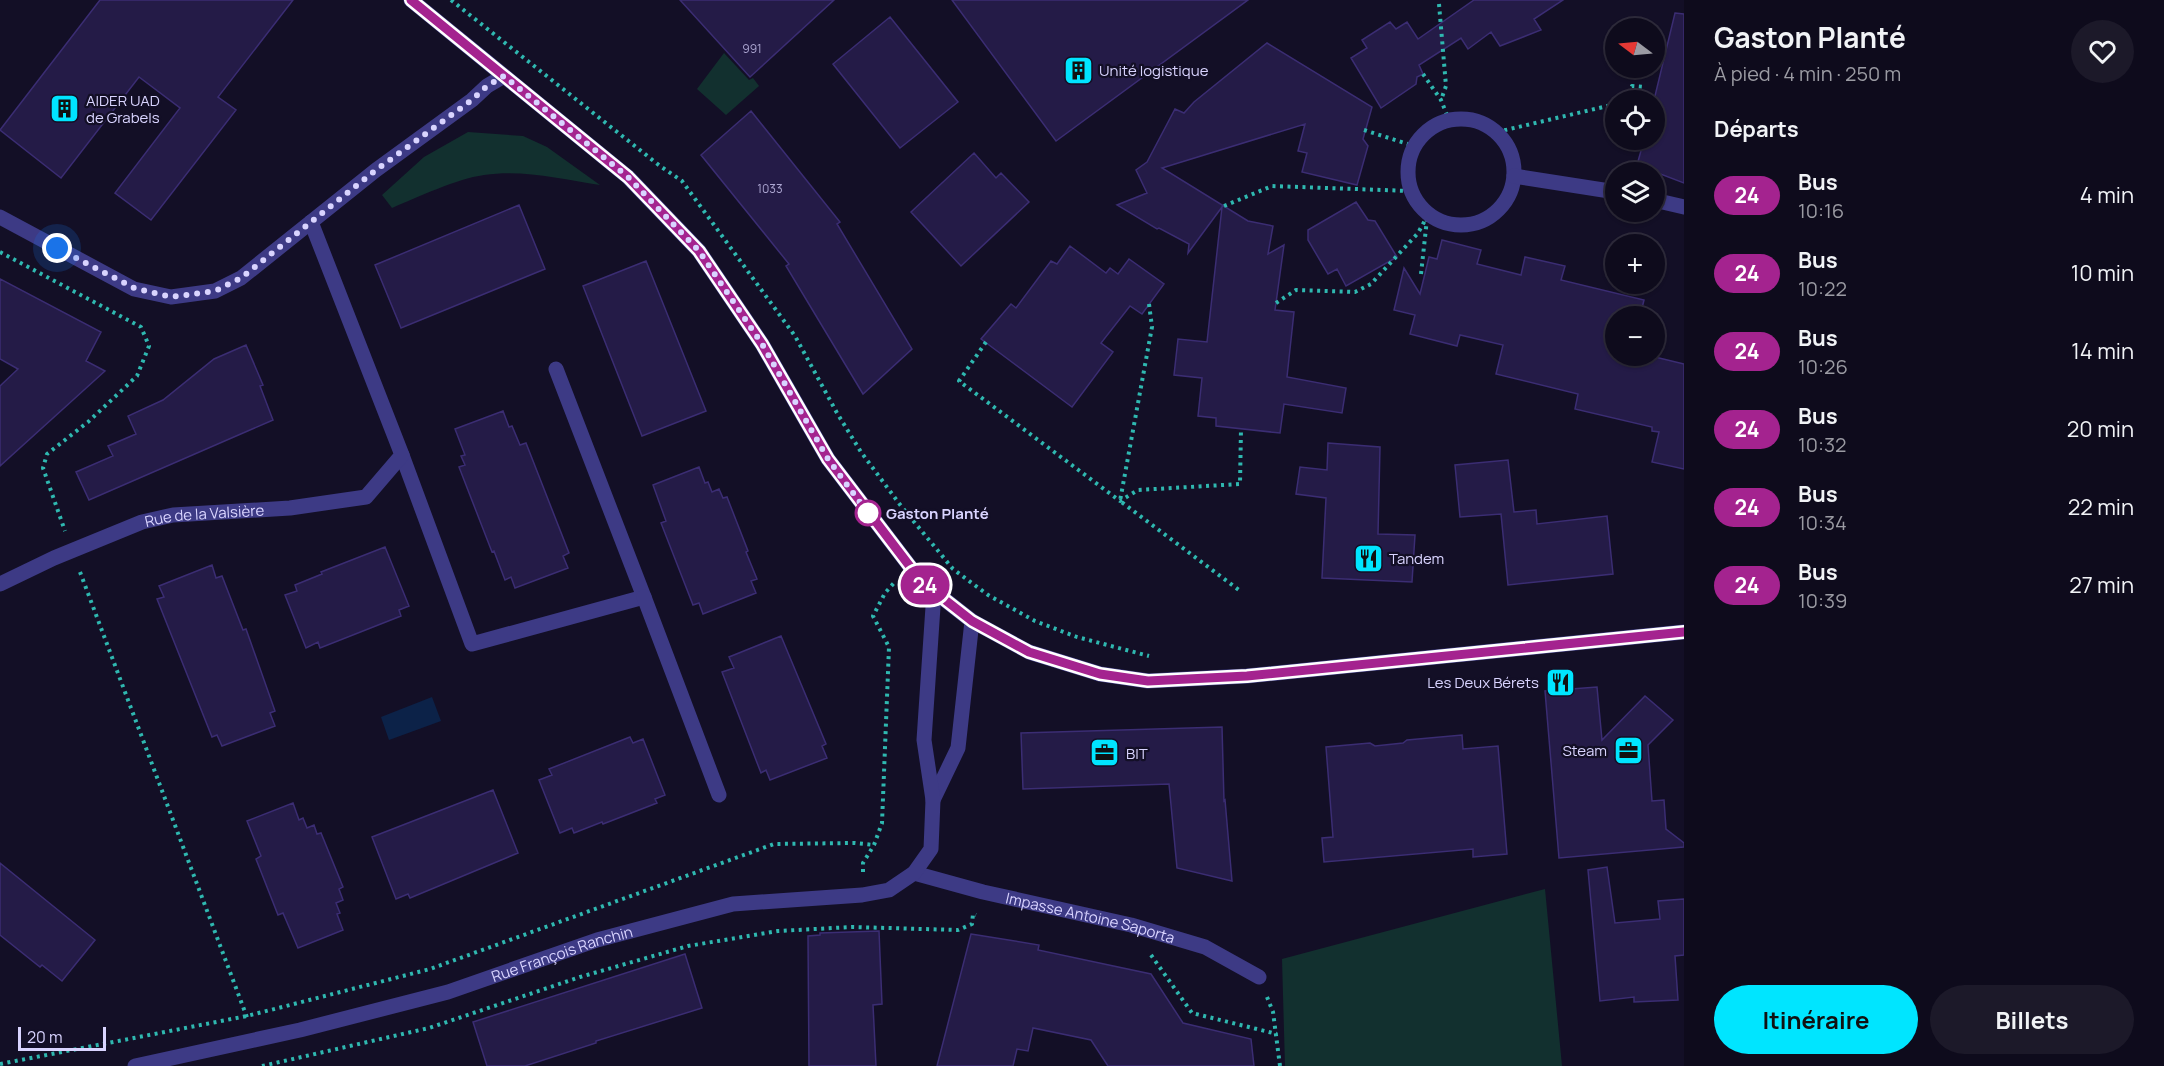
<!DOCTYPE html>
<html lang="fr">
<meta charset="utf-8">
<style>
body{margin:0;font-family:Manrope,sans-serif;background:#1c1929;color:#f1f3f6;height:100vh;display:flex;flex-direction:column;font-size:22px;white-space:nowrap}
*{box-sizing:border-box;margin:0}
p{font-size:20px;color:#9b9ba3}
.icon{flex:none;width:33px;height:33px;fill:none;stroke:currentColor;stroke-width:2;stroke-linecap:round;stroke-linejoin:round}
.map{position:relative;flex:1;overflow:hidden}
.sheet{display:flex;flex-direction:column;background:#0e0b1c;width:480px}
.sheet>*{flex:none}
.badge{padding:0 12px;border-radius:20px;font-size:21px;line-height:39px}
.needle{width:39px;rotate:286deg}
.controls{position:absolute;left:1605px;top:18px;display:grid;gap:12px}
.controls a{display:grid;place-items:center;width:60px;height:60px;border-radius:50%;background:#0e0b1c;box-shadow:0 2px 4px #0004,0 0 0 2px #2e2b3b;font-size:30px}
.scale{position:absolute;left:18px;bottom:15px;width:88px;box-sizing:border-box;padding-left:6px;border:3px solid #d9d4ff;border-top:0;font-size:16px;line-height:21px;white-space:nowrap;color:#d9d4ff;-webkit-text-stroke:4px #130f26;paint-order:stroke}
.you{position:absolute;width:30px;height:30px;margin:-15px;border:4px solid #fff;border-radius:50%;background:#1a73e8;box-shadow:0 0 0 9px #1a73e833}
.map>.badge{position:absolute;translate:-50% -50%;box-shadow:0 0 0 3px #fff}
h2{padding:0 30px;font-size:22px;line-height:54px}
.round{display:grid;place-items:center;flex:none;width:63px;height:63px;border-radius:32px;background:#1c1929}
.head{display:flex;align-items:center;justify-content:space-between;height:102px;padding:0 30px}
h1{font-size:28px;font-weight:700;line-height:45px}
.primary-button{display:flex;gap:12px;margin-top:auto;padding:12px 30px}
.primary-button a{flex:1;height:69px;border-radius:36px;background:#00e5ff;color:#111;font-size:24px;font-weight:700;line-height:69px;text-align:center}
.primary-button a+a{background:#1c1929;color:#f1f3f6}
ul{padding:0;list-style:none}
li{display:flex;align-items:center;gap:18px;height:78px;padding:0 30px}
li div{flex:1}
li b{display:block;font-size:22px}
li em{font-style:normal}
li .badge{min-width:66px;font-weight:700;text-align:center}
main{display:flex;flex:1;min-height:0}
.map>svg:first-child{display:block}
.green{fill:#12302f}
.water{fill:#0c2248}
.building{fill:#241b47;stroke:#3b2d73;stroke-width:1.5}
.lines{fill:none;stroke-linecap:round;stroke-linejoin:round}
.path{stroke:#2fb8b0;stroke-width:4;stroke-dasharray:3 4.5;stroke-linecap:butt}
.lane{stroke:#3d3a85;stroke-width:15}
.street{stroke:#3d3a85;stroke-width:15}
.line-casing{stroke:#fff;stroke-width:14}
.line{stroke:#a4238f;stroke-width:9}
.walk{stroke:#d9d4ff;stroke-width:6;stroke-dasharray:0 10.8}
.stop-dot{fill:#fff;stroke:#a4238f;stroke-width:3}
.labels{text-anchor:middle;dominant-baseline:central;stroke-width:4.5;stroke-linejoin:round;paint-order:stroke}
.number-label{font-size:12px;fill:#aca6d1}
.poi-label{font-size:15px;fill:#d9d4ff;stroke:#130f26;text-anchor:start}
.stop-label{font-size:15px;font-weight:bold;fill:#d9d4ff;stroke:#130f26;text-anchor:start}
.street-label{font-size:15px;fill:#d9d4ff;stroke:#130f26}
</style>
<main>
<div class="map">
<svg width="1684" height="1066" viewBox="0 0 1684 1066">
<rect width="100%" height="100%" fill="#130f26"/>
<!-- green -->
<path class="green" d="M 724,53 L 749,80 L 753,78 L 759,86 L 726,115 L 697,89 Z
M 468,132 L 523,136 L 547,147 L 600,185 C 562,179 522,169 484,175 C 456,179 418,197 392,208 L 382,195 L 424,157 Z
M 1545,889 L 1562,1066 L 1285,1066 L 1282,959 Z"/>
<!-- water -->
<path class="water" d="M 432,697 L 441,721 L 389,740 L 381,717 Z"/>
<!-- building -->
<path class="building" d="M 100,0 L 293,0 L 218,97 L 236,110 L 151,220 L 115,193 L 180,108 L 139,77 L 61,178 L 0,130 Z
M 680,0 L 834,0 L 750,77 Z
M 952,0 L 1248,0 L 1056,141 Z
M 1474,0 L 1563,0 L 1534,19 L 1541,30 L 1500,46 L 1491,32 L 1468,49 L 1461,38 L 1419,65 L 1423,74 L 1417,77 L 1416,84 L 1381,108 L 1351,58 L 1367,48 L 1362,40 L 1390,22 L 1396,29 L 1407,22 L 1418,39 Z
M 1675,13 L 1684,14 L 1684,183 L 1637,165 L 1644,140 L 1654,140 L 1654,100 Z
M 890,17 L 958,102 L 900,148 L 833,64 Z
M 1267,43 L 1372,107 L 1363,139 L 1368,146 L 1357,185 L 1302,172 L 1307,153 L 1298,151 L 1305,124 L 1162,168 L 1248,221 L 1273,226 L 1268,254 L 1284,245 L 1275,310 L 1294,312 L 1287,377 L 1346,388 L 1342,413 L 1284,404 L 1280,433 L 1216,426 L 1216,418 L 1198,416 L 1202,378 L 1174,375 L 1178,339 L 1207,342 L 1222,207 L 1188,253 L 1189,244 L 1159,228 L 1157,229 L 1117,205 L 1147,193 L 1136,170 L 1147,162 L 1175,109 L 1184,113 L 1194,102 Z
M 751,111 L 840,222 L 837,224 L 912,349 L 863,394 L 786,266 L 789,264 L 701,155 Z
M 974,153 L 996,178 L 1001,173 L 1029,202 L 961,266 L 911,212 Z
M 1356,202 L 1368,220 L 1375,221 L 1397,257 L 1346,286 L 1337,269 L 1328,274 L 1308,240 L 1308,230 Z
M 519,205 L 545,269 L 401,328 L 375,265 Z
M 1442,240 L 1481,250 L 1477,264 L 1521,275 L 1525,257 L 1565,266 L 1561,280 L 1644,300 L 1640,316 L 1616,316 L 1616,356 L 1651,356 L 1684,364 L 1684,469 L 1652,462 L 1659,432 L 1652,431 L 1652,427 L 1575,409 L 1578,394 L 1496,374 L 1503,345 L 1460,335 L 1457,346 L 1410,334 L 1415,315 L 1394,310 L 1404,268 L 1420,294 L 1429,257 L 1437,259 Z
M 1070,246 L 1106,273 L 1110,268 L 1118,274 L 1129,259 L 1164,284 L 1142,314 L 1130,306 L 1101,343 L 1113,352 L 1072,407 L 981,339 L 1011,304 L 1016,308 L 1051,261 L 1057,264 Z
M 646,261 L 706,411 L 642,436 L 583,286 Z
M 0,279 L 101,332 L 86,361 L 105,371 L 0,466 L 0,386 L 18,369 L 0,359 Z
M 246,345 L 263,385 L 260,386 L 273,420 L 89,500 L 76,472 L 113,456 L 108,446 L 136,434 L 128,416 L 163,400 L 214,359 Z
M 503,411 L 509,427 L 512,426 L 520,445 L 526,443 L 569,553 L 563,556 L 568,568 L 515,588 L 511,577 L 505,580 L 494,551 L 492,552 L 459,467 L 465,465 L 461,456 L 465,455 L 455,429 Z
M 1328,443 L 1380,447 L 1378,534 L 1415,535 L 1412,582 L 1322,578 L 1326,498 L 1296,494 L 1300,467 L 1327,470 Z
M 1508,460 L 1514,512 L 1536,510 L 1537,524 L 1607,516 L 1613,574 L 1508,585 L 1501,514 L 1460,517 L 1455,465 Z
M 699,467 L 705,483 L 708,482 L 712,492 L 719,489 L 723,498 L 727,497 L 748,551 L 746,552 L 757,579 L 751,581 L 756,593 L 703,614 L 699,603 L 693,605 L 661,523 L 666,521 L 653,485 Z
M 385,547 L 409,606 L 399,610 L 401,616 L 320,648 L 318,642 L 306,648 L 285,595 L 297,591 L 295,585 L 322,574 L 321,572 Z
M 212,565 L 216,578 L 222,576 L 243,630 L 246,629 L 275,711 L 270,713 L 275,726 L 222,746 L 217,735 L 212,737 L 157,599 L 164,597 L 159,586 Z
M 781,636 L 826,744 L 822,746 L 827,758 L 770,780 L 766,770 L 761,773 L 722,672 L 734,668 L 729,657 Z
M 1597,687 L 1602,740 L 1645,696 L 1673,720 L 1648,745 L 1652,801 L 1664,800 L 1666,829 L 1684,843 L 1684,847 L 1559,858 L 1545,691 Z
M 1222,727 L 1224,801 L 1225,800 L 1232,881 L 1177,868 L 1169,784 L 1023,789 L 1021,733 Z
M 1462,735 L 1463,749 L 1498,746 L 1507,854 L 1473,857 L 1473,849 L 1324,862 L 1322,838 L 1333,837 L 1326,747 L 1370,743 L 1375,746 L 1403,743 L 1407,740 Z
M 630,737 L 633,743 L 643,739 L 665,795 L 655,799 L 657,803 L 603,824 L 602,822 L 574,833 L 572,828 L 560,833 L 539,780 L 552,775 L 549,769 Z
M 493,790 L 518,853 L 410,898 L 408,894 L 396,899 L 372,837 Z
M 293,803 L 299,820 L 303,818 L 307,828 L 314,825 L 317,834 L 321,833 L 343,887 L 339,889 L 343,900 L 336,903 L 340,913 L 337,914 L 343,930 L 298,948 L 283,913 L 278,915 L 256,859 L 261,856 L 247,821 Z
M 0,863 L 95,940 L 62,981 L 42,965 L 40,967 L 0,935 Z
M 1607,867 L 1615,923 L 1660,919 L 1658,901 L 1684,899 L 1684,955 L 1675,956 L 1678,1000 L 1634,1002 L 1634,997 L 1600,1001 L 1588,870 Z
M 879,931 L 882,1004 L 873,1005 L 876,1066 L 809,1066 L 808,936 L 820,935 L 820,933 Z
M 971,934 L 1039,945 L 1038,950 L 1151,974 L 1183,1023 L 1251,1039 L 1254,1066 L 1108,1066 L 1091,1040 L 1033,1028 L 1028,1051 L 1017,1049 L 1013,1066 L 937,1066 Z
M 685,954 L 702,1008 L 596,1041 L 596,1043 L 525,1066 L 487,1066 L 473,1022 Z"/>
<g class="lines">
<!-- path -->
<path class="path" d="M 451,0 L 660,166 L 682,181 L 795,336 L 837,413 L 861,452 L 901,506 L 953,569 L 988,595 L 1035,621 L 1077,637 L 1149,656
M 1439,4 L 1446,86 L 1441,100
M 1423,74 L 1441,100 L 1449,120
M 1625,100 L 1632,86 L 1644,87
M 1364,130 L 1414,146
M 1497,132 L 1616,104
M 1224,206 L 1272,186 L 1410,191
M 0,252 L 141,327 L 149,346 L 137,376 L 88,422 L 47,454 L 43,468 L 65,531
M 1421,274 L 1427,219
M 1276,303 L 1296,290 L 1355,292 L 1371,284 L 1418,233 L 1428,215
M 1149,304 L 1152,327 L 1120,501 L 1239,590
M 986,342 L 959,381 L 1120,501 L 1138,490 L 1240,484 L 1241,429
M 80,572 L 248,1020
M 863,872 L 863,863 L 874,845 L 882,823 L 889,647 L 873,616 L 885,593 L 894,583
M 1151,955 L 1192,1013 L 1277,1034
M 1267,997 L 1273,1012 L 1280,1066
M 0,1064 L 247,1016 L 430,969 L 774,844 L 855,843 L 874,845
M 262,1066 L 429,1028 L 580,977 L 688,946 L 778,931 L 852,927 L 958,930 L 972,924 L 973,914 L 976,915"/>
<!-- lane -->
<g class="lane">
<circle cx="1461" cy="172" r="53"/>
<path d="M 1514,176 L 1616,192"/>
<path d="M 1654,200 L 1684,207"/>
<path id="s1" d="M 914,873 L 983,892 L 1131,925 L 1205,947 L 1259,977"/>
</g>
<!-- street -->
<g class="street">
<path d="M 411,0 L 628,177 L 699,251 L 762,344 L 828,459 L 921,581 L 972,621 L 1029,652 L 1100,674 L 1148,681 L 1247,676 L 1684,632"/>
<path d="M 0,217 L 134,289 L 171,297 L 215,291 L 241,278 L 376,170 L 472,100 L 487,86 L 504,76"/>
<path d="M 402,455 L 472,644 L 644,597 L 556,369"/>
<path id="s2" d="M 0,584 L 54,558 L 142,522 L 173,515 L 290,508 L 366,497 L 402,455 L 311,222"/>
<path d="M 644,597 L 719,795"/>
<path d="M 933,800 L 958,748 L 972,621"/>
<path id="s3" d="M 135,1066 L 300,1030 L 448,992 L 597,940 L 733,904 L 862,895 L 889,890 L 914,873 L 931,849 L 933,800 L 924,740 L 934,592"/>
</g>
</g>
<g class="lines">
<defs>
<path id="line" d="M 411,0 L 628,177 L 699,251 L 762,344 L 828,459 L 921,581 L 972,621 L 1029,652 L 1100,674 L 1148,681 L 1247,676 L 1684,632"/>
</defs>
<!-- line casing -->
<use href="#line" class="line-casing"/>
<!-- line -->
<use href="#line" class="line"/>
<!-- walk -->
<path class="walk" d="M 57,248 L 134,288 L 171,297 L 215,291 L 241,278 L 376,170 L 472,100 L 487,86 L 504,76 L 628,177 L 699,251 L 762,344 L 828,459 L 870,516 L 868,513"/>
</g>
<!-- icons -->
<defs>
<symbol id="building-square" viewBox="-11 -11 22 22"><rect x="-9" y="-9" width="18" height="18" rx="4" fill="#00e5ff" stroke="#130f26"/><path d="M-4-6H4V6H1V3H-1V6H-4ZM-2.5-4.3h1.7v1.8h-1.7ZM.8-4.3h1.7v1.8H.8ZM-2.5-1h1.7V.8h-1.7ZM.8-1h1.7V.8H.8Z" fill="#111"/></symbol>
<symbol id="restaurant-square" viewBox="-11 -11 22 22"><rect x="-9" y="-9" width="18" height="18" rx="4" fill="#00e5ff" stroke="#130f26"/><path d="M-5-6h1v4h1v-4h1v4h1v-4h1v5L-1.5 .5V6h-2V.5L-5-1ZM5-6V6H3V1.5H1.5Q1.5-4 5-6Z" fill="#111"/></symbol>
<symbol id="office-square" viewBox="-11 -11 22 22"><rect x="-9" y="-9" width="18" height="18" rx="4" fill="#00e5ff" stroke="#130f26"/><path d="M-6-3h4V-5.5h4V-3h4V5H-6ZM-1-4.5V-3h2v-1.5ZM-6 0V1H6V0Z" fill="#111"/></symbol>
</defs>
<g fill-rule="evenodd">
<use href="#building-square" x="1062" y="54" width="33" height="33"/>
<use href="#building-square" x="48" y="92" width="33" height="33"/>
<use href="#restaurant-square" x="1352" y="542" width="33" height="33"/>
<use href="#restaurant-square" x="1544" y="666" width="33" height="33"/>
<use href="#office-square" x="1612" y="734" width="33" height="33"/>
<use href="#office-square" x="1088" y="736" width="33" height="33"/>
</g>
<!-- markers -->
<circle class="stop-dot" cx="868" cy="513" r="12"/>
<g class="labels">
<!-- number labels -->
<g class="number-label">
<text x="752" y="48">991</text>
<text x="770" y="188">1033</text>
</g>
<!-- poi labels -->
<g class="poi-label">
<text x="1099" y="70">Unité logistique</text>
<text x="86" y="100">AIDER UAD<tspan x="86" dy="17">de Grabels</tspan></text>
<text x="1389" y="558">Tandem</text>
<text x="1539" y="682" text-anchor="end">Les Deux Bérets</text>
<text x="1607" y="750" text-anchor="end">Steam</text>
<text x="1126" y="753">BIT</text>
</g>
<!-- stop labels -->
<g class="stop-label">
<text x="886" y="513">Gaston Planté</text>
</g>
<!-- street labels -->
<g class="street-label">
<text stroke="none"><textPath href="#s2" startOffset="218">Rue de la Valsière</textPath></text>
<text stroke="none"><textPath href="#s1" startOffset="182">Impasse Antoine Saporta</textPath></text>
<text stroke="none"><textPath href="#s3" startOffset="442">Rue François Ranchin</textPath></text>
</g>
</g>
</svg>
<div class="controls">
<a><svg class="needle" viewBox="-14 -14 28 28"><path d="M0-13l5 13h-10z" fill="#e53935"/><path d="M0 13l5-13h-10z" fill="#9b9ba3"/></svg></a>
<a><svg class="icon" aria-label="locate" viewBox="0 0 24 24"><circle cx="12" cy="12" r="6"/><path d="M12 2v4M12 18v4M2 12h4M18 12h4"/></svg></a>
<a><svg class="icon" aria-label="layers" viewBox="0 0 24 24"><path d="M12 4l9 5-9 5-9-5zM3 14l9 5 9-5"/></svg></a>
<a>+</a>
<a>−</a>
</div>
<div class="scale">20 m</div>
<div class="you" style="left:57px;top:248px"></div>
<b class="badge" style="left:925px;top:585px;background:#a4238f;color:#fff">24</b>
</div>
<section class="sheet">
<div class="head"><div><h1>Gaston Planté</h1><p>À pied · 4 min · 250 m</p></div><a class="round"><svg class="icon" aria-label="heart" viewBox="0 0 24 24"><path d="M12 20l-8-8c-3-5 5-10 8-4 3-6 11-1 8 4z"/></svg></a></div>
<h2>Départs</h2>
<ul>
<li><span class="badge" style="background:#a4238f;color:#fff">24</span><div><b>Bus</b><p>10:16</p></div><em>4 min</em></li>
<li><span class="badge" style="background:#a4238f;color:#fff">24</span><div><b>Bus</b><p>10:22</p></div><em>10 min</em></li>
<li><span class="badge" style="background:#a4238f;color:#fff">24</span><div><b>Bus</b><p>10:26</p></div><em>14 min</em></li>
<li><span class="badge" style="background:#a4238f;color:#fff">24</span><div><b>Bus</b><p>10:32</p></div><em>20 min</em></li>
<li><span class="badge" style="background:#a4238f;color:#fff">24</span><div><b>Bus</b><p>10:34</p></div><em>22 min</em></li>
<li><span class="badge" style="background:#a4238f;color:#fff">24</span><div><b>Bus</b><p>10:39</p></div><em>27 min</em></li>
</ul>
<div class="primary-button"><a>Itinéraire</a><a>Billets</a></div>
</section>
</main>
